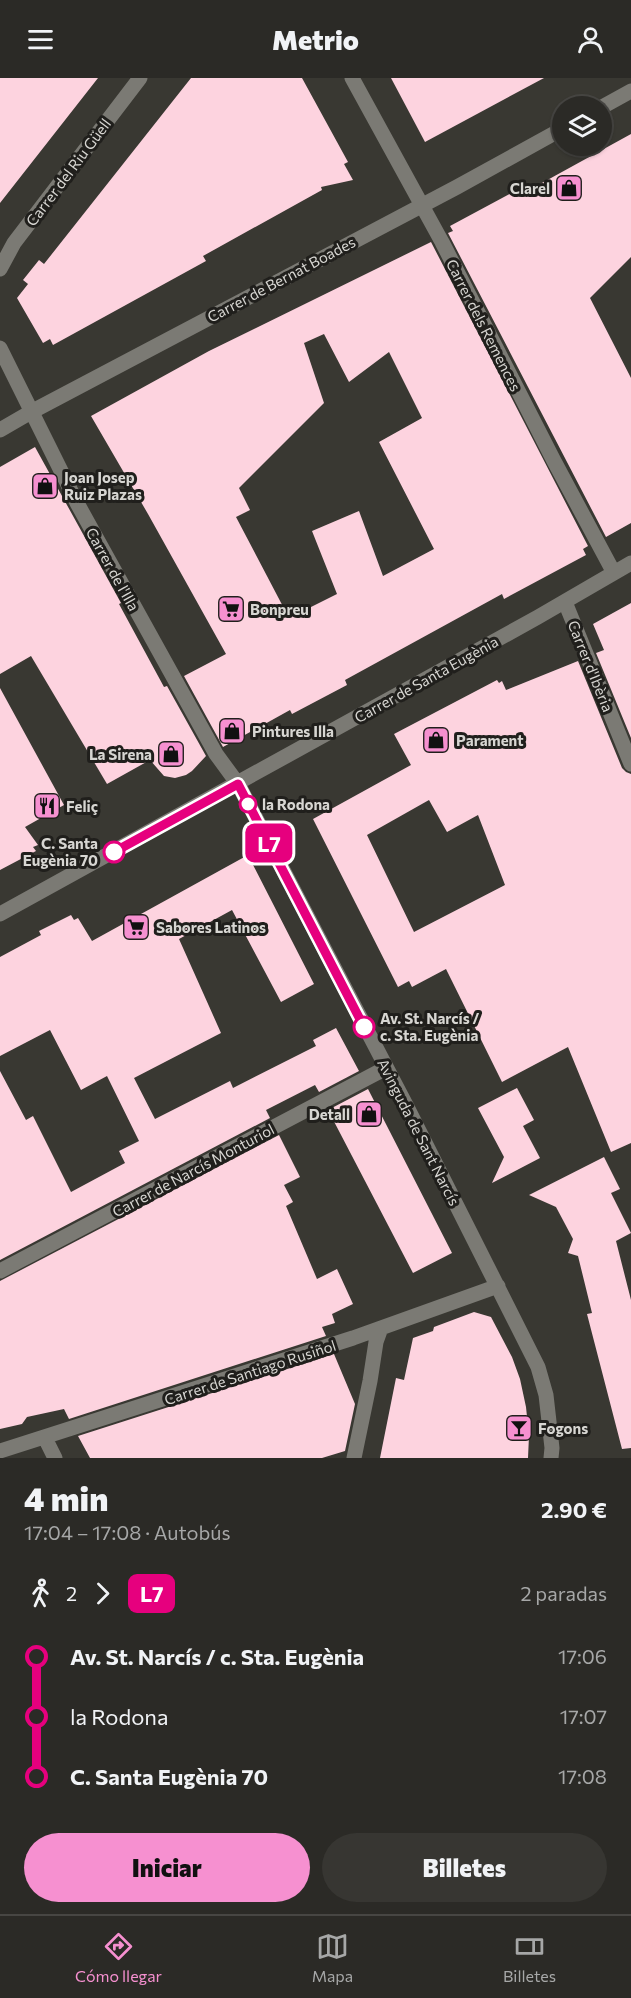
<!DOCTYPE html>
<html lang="es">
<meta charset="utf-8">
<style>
body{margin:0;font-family:Commissioner,sans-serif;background:#373632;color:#f1f3f6;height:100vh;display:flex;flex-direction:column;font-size:22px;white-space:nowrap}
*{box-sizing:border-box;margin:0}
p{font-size:20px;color:#a6a7a7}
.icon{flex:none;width:33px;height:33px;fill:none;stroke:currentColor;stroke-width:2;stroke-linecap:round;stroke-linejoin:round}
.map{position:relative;height:1380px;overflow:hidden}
.panel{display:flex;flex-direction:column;background:#2b2a26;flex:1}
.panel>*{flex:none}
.badge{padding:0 12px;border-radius:9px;font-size:21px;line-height:39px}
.buttons{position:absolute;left:552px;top:18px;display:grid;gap:12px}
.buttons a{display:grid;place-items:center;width:60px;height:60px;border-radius:50%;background:#2b2a26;box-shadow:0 2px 4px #0004,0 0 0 2px #474643;font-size:30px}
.map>.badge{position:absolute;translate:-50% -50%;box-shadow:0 0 0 3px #fff}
.legs{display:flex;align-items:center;gap:9px;height:66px;padding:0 24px;font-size:20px}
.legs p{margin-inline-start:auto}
.summary{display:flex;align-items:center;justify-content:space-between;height:102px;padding:0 24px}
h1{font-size:33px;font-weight:800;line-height:45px}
.cta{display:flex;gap:12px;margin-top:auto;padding:12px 24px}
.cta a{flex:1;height:69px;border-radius:36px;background:#f690d0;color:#111;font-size:24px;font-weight:800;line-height:69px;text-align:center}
.cta a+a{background:#373632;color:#f1f3f6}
ul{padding:0 24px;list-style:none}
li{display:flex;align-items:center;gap:21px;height:60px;font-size:22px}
li i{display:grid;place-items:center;width:9px;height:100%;margin:0 8px;background:currentColor}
li i::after{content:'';width:15px;height:15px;margin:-8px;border:4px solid;border-radius:50%;background:#2b2a26}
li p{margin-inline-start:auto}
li:first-child i{background:linear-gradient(#0000 50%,currentColor 0)}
li:last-child i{background:linear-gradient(currentColor 50%,#0000 0)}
header{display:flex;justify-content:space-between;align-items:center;height:78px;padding:0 24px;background:#2b2a26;font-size:27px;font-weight:800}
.menu{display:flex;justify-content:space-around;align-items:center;height:84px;border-top:2px solid #474643;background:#2b2a26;font-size:16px;color:#a6a7a7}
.menu a{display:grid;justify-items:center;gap:3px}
.menu .current{color:#f690d0}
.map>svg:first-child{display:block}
.building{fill:#fdd3df;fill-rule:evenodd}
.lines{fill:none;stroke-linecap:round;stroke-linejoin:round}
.minor{stroke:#7b7a74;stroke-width:15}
.line-1-casing{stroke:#fff;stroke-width:14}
.line-1{stroke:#e6007e;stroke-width:9}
.stop-1-dot{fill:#fff;stroke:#e6007e;stroke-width:3}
.labels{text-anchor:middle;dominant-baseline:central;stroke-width:6;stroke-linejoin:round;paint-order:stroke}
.street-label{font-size:15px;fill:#d7d6d2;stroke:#201f1c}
.poi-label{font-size:15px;font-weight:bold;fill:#d7d6d2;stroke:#201f1c;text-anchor:start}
.stop-label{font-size:15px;font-weight:bold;fill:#d7d6d2;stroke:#201f1c;text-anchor:start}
</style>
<header><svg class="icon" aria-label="menu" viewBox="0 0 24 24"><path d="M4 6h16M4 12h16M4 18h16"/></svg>Metrio<svg class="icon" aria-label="person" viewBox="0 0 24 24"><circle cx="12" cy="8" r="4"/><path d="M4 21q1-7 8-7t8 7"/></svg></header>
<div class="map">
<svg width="631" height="1380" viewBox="0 0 631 1380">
<rect width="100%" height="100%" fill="#393832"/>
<!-- building -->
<path class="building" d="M 0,0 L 98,0 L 0,125 Z
M 191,0 L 302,0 L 348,84 L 344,86 L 353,102 L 321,109 L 322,112 L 203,178 L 206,183 L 53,267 L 50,261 L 43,265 L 17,220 L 28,206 L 23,202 L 39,182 L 44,186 Z
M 391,0 L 544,0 L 425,64 Z
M 631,56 L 631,179 L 590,220 L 631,300 L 631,445 L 606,459 L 448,155 L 453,153 L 450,148 L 528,106 L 531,111 Z
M 431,164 L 588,468 L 583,471 L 586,477 L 504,521 L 502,516 L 345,602 L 347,607 L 292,636 L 290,632 L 223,669 L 184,598 L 226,576 L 148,436 L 91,338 L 209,273 ZM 324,256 L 349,304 L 389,274 L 422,340 L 379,364 L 434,471 L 383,498 L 359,433 L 312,453 L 337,516 L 289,540 L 236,439 L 250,432 L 239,410 L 324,325 L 304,265 Z
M 35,369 L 121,525 L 119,526 L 164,609 L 167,608 L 206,678 L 192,693 L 186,697 L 175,700 L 164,698 L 150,682 L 107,706 L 31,578 L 0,596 L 0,389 Z
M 631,525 L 631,660 L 596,575 L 604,572 L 593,546 Z
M 578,583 L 622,690 L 626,694 L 631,696 L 631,1065 L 611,1074 L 568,969 L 502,1004 L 446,891 L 412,909 L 409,903 L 398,909 L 313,741 L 411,687 L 394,656 L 497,602 L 499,605 L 502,603 L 506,612 ZM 429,722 L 447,754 L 478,737 L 505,807 L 414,854 L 367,757 Z
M 0,610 L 64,727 L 25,749 L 38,767 L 33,769 L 36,773 L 0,792 Z
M 248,777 L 314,906 L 281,924 L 232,832 L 179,861 L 221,955 L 134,1000 L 155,1041 L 230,1003 L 233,1010 L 316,968 L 313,962 L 336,950 L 359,993 L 319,1014 L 315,1007 L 266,1032 L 270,1040 L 0,1182 L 0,993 L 26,1042 L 33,1038 L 71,1114 L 125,1085 L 119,1073 L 139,1063 L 107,998 L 81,1012 L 50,952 L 0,978 L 0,879 L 41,857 L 39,853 L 71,837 L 74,842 L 78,840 L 92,863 Z
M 517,1010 L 534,1042 L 523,1048 L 540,1080 L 492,1105 L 504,1079 L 478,1030 Z
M 368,1011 L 452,1175 L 413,1195 L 328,1032 Z
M 279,1057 L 300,1099 L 284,1107 L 293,1124 L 286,1128 L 317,1201 L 337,1191 L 353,1226 L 332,1236 L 335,1245 L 322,1249 L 326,1258 L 69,1341 L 64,1331 L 27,1339 L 22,1346 L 0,1351 L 0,1203 Z
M 604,1079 L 620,1111 L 611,1115 L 631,1155 L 616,1163 L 631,1222 L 631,1370 L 622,1371 L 587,1236 L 592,1235 L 578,1178 L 568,1175 L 573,1161 L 556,1129 L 529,1117 Z
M 474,1234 L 491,1239 L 512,1279 L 520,1301 L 526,1329 L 529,1358 L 528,1380 L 380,1380 L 396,1300 L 404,1302 L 413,1260 L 433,1253 L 434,1249 Z
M 334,1276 L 355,1326 L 345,1373 L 322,1380 L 90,1380 L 78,1358 Z"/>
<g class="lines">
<!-- minor -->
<path class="minor" d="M 352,0 L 442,164 L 554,383 L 614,495
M 602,29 L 631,13
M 0,191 L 14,165 L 140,0
M 0,270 L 77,425 L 216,676 L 238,706 L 248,725 L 405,1025 L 538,1289 L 546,1317 L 552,1370 L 551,1380
M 0,352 L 31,334 L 457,109 L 562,51
M 565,524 L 631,686
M 0,836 L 538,539 L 631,485
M 0,1193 L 386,990
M 45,1360 L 55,1380
M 0,1373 L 353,1260 L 498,1208
M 354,1380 L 370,1303 L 376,1264 L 381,1250"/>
</g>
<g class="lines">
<defs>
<path id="line-1" d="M 114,774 L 238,706 L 364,949"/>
</defs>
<!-- line-1 casing -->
<use href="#line-1" class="line-1-casing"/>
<!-- line-1 -->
<use href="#line-1" class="line-1"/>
</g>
<!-- icons -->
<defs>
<symbol id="shop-square" viewBox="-11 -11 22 22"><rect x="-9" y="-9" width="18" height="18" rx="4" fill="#f690d0" stroke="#201f1c"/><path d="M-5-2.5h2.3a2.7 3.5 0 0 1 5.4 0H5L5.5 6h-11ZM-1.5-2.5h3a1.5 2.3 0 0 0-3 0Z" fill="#111"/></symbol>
<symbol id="supermarket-square" viewBox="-11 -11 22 22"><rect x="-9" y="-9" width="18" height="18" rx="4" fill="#f690d0" stroke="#201f1c"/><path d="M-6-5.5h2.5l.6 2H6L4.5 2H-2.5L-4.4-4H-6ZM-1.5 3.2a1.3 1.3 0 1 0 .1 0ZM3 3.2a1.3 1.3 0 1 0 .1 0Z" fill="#111"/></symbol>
<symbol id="restaurant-square" viewBox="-11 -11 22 22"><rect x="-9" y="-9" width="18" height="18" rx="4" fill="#f690d0" stroke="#201f1c"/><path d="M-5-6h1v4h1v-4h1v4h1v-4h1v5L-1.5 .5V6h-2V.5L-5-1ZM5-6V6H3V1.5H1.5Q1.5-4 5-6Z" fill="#111"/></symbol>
<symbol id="bar-square" viewBox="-11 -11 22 22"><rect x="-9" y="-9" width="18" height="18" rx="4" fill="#f690d0" stroke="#201f1c"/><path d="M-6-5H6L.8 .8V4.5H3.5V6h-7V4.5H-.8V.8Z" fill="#111"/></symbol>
</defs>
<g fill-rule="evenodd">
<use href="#shop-square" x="554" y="95" width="30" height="30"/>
<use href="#shop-square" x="30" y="393" width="30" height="30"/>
<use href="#supermarket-square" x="216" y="516" width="30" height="30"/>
<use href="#shop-square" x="217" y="638" width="30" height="30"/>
<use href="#shop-square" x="421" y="647" width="30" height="30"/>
<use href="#shop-square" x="156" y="661" width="30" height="30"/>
<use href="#restaurant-square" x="32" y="713" width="30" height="30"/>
<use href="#supermarket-square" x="121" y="834" width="30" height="30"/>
<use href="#shop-square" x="354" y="1021" width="30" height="30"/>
<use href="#bar-square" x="504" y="1335" width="30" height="30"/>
</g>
<!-- markers -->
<g class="stop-1-dot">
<circle cx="248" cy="726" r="8"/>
<circle cx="114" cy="774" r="10"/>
<circle cx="364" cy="949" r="10"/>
</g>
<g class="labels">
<!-- street labels -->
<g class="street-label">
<text transform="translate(68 94) rotate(-53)">Carrer del Riu Güell</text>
<text transform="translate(281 201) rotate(-28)">Carrer de Bernat Boades</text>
<text transform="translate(484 247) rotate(63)">Carrer dels Remences</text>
<text transform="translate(113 491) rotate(61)">Carrer de l'Illa</text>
<text transform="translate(591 588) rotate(68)">Carrer d'Ibèria</text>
<text transform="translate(426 601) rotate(-29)">Carrer de Santa Eugènia</text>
<text transform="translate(419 1054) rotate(63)">Avinguda de Sant Narcís</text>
<text transform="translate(193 1092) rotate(-28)">Carrer de Narcís Monturiol</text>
<text transform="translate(250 1294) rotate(-18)">Carrer de Santiago Rusiñol</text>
</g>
<!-- poi labels -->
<g class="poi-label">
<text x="550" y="110" text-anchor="end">Clarel</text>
<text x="64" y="399">Joan Josep<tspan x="64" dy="17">Ruiz Plazas</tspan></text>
<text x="250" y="531">Bonpreu</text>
<text x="252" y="653">Pintures Illa</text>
<text x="456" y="662">Parament</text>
<text x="152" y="676" text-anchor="end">La Sirena</text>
<text x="66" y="728">Feliç</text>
<text x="156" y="849">Sabores Latinos</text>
<text x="350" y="1036" text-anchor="end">Detall</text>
<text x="538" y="1350">Fogons</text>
</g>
<!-- stop labels -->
<g class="stop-label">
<text x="262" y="726">la Rodona</text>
<text x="98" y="765" text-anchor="end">C. Santa<tspan x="98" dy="17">Eugènia 70</tspan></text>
<text x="380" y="940">Av. St. Narcís /<tspan x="380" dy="17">c. Sta. Eugènia</tspan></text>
</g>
</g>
</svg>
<div class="buttons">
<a><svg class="icon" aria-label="layers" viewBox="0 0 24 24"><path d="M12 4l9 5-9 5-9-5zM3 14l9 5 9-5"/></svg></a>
</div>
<b class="badge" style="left:269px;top:765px;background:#e6007e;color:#fff">L7</b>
</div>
<section class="panel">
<div class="summary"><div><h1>4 min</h1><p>17:04 – 17:08 · Autobús</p></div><b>2.90 €</b></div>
<div class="legs"><svg class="icon" aria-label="walk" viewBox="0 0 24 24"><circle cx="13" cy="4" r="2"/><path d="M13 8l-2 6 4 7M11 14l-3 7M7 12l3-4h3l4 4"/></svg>2<svg class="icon" aria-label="forward" viewBox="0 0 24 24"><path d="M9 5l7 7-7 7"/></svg><b class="badge" style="background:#e6007e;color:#fff">L7</b><p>2 paradas</p></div>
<ul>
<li><i style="color:#e6007e"></i><b>Av. St. Narcís / c. Sta. Eugènia</b><p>17:06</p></li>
<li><i style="color:#e6007e"></i><span>la Rodona</span><p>17:07</p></li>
<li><i style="color:#e6007e"></i><b>C. Santa Eugènia 70</b><p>17:08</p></li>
</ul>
<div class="cta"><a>Iniciar</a><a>Billetes</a></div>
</section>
<nav class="menu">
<a class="current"><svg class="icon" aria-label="directions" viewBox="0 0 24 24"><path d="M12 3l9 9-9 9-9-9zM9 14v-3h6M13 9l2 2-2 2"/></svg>Cómo llegar</a>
<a><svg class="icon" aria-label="map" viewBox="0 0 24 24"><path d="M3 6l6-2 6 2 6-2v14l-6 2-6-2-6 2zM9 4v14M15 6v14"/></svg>Mapa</a>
<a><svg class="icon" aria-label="tickets" viewBox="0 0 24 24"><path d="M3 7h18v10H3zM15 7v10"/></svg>Billetes</a>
</nav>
